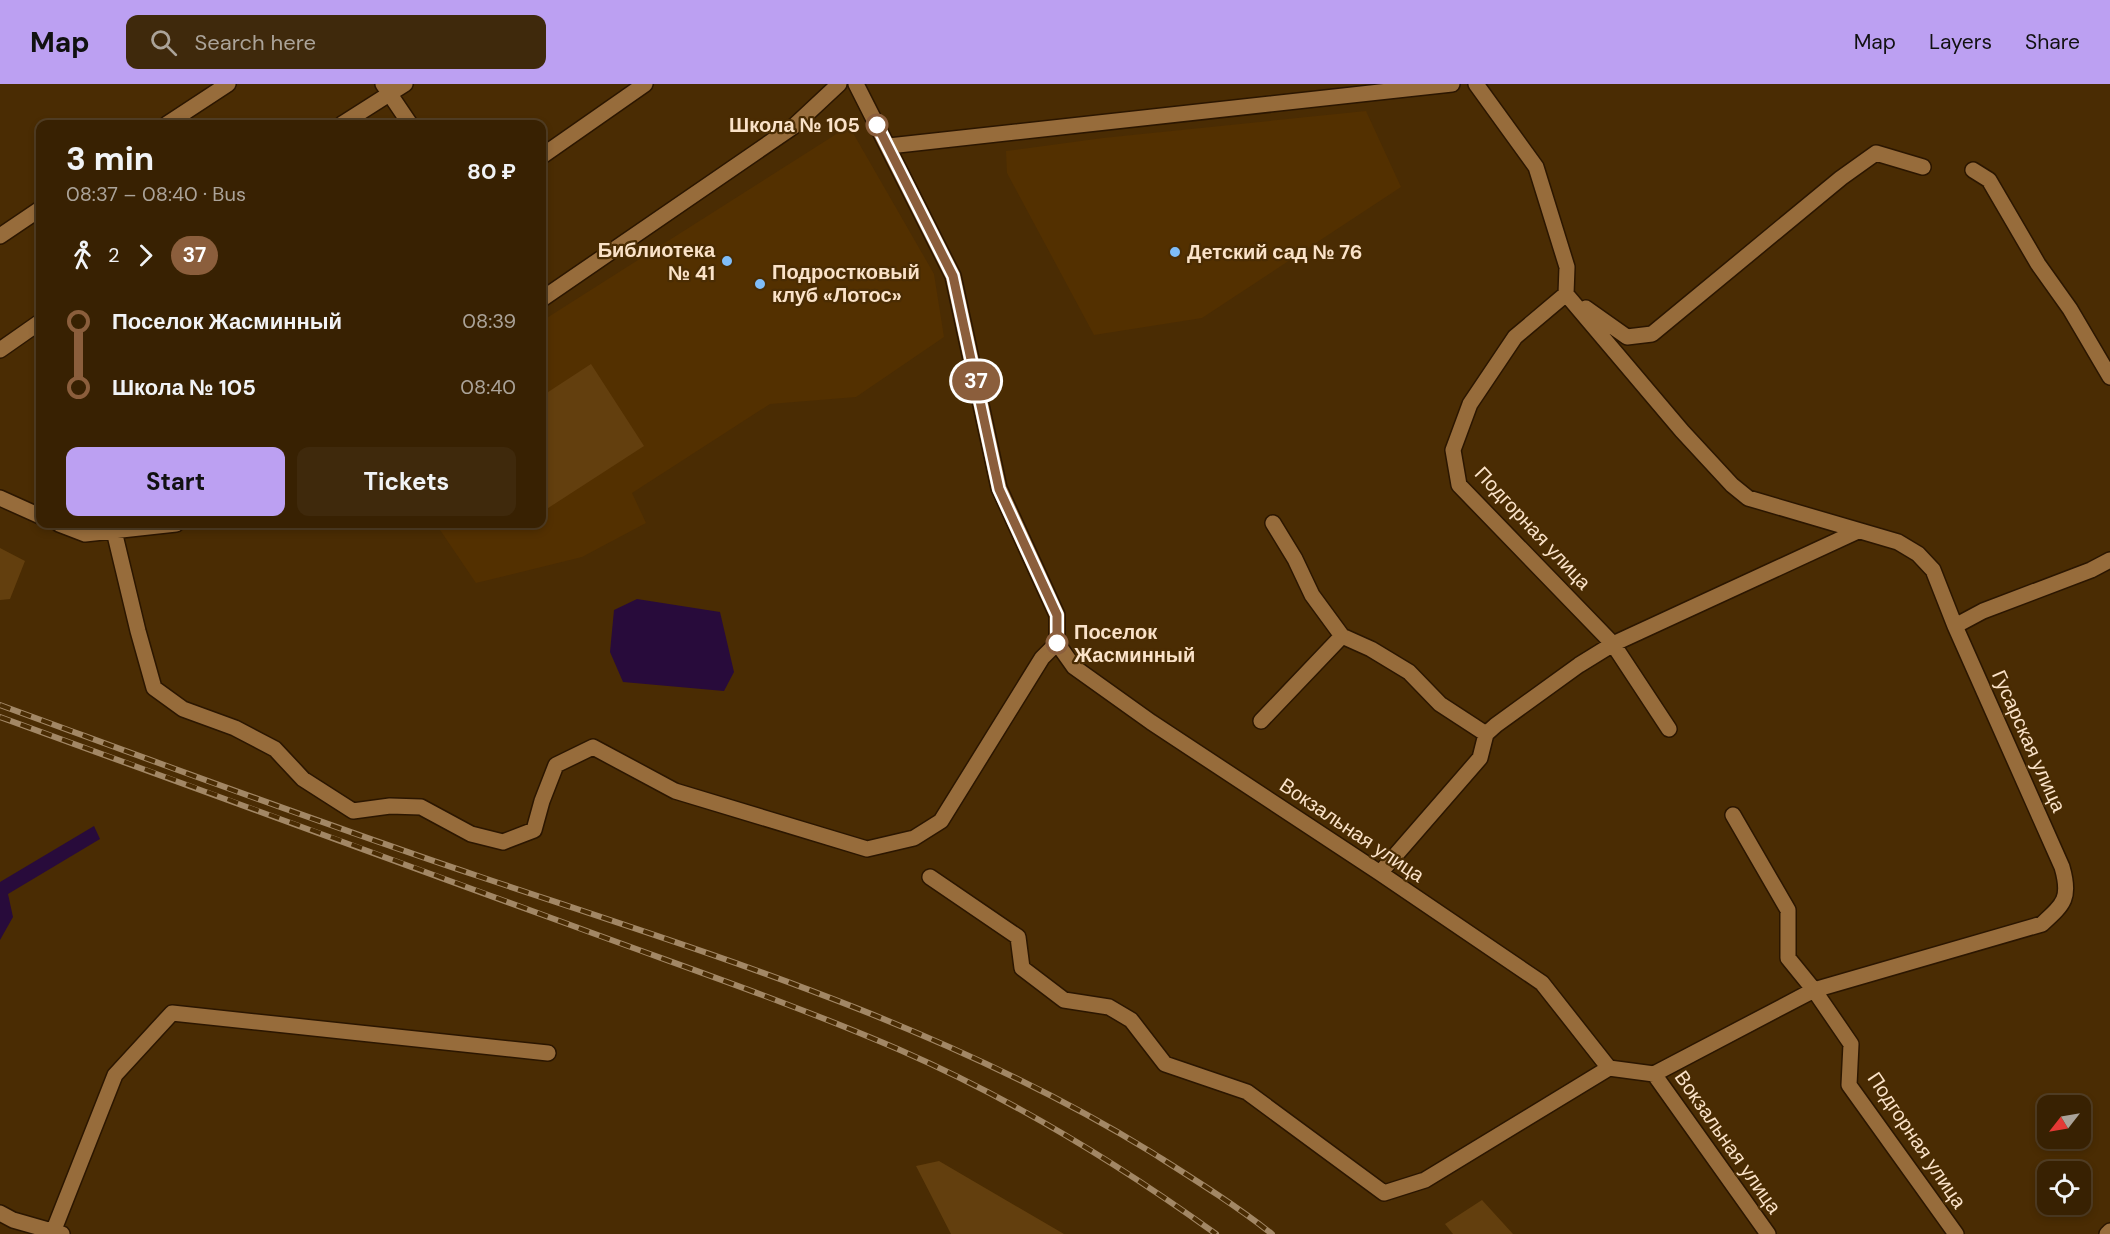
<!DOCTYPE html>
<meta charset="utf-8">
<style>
body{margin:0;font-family:"DM Sans",sans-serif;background:#3f290c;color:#f1f3f6;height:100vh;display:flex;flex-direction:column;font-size:22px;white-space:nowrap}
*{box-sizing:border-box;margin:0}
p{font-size:20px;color:#aba399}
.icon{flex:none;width:33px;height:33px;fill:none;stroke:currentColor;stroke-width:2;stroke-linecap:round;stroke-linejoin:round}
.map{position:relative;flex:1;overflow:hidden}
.panel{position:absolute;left:36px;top:36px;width:510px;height:408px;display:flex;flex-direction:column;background:#382102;border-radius:12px;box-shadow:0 3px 9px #0003,0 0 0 2px #523e24}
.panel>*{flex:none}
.badge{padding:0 12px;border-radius:20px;font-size:21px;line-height:39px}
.needle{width:39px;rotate:239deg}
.tools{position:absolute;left:2037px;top:1011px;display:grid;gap:12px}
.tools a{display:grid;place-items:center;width:54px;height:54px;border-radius:12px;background:#382102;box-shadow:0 3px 9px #0003,0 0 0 2px #523e24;font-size:30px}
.map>.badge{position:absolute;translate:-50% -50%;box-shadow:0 0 0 3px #fff}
.legs{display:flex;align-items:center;gap:9px;height:66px;padding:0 30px;font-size:20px}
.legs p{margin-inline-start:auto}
.headline{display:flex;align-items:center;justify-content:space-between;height:102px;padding:0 30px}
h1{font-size:33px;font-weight:700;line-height:45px}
.button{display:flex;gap:12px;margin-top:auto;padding:12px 30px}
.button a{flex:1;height:69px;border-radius:12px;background:#bca0f2;color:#111;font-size:24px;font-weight:700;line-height:69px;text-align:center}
.button a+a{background:#3f290c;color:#f1f3f6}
ul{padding:0 30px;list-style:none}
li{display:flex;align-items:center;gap:21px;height:66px;font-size:22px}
li i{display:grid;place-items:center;width:9px;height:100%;margin:0 8px;background:currentColor}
li i::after{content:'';width:15px;height:15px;margin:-8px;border:4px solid;border-radius:50%;background:#382102}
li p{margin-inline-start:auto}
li:first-child i{background:linear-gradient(#0000 50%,currentColor 0)}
li:last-child i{background:linear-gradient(currentColor 50%,#0000 0)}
header{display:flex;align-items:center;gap:36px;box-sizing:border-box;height:84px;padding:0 30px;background:#bca0f2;color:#111}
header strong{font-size:28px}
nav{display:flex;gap:33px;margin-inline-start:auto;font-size:21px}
.search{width:420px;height:54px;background:#3f290c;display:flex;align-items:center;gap:15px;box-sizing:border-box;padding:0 21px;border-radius:12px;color:#aba399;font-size:22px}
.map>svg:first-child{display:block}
.built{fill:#533000}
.green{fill:#633f0e}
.water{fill:#280b3b}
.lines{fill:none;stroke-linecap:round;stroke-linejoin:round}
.minor-casing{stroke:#2b1600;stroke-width:18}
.minor{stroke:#976c3b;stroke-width:15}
.rail-casing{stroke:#a28765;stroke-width:6}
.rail{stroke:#4a2c03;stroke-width:4;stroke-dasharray:11;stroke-linecap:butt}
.line-1-casing{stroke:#fff;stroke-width:14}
.line-1{stroke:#8b5e3c;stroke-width:9}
.stop-1-dot{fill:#fff;stroke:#8b5e3c;stroke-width:3}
.poi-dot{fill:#7fbdf9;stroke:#4a2c03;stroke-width:2}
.labels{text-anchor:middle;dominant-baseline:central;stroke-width:4.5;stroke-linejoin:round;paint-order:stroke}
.stop-label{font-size:20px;font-weight:bold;fill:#fae2c8;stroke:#4a2c03;text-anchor:end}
.poi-label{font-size:20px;font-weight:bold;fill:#fae2c8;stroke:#4a2c03;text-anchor:start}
.street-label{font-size:20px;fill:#fae2c8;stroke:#4a2c03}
</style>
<header>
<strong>Map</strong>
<div class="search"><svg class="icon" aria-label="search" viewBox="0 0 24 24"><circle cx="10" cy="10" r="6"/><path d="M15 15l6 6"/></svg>Search here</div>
<nav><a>Map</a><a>Layers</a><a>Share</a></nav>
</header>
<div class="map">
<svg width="2110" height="1150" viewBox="0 0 2110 1150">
<rect width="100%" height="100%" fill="#4a2c03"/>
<!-- built -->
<path class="built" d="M 1366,27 L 1401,103 L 1202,234 L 1094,251 L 1007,89 L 1006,67 L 1103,54 Z
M 849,42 L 934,190 L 944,253 L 856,313 L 770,320 L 632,409 L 646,439 L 582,473 L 476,499 L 436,440 L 542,440 L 542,237 Z"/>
<!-- green -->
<path class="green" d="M 591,280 L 644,362 L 542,428 L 542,312 Z
M 0,464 L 25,477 L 10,515 L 0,516 Z
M 939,1077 L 1064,1150 L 951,1150 L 916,1082 Z
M 1482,1116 L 1513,1150 L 1453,1150 L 1445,1140 Z"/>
<!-- water -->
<path class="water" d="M 637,515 L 720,528 L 734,588 L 724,607 L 623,598 L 610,568 L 614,526 Z
M 94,742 L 100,755 L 8,810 L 13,833 L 0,856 L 0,798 Z"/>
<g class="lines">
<defs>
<path id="minor" d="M 383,0 L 410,40
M 856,0 L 953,192 L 999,404 L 1057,531 L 1057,559
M 167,40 L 228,0
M 342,40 L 405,0
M 889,62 L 1452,0
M 542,72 L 645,0
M 1973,86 L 1989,96 L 2038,180 L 2070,225 L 2110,293
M 0,152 L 40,125
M 1566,210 L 1515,253 L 1470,320 L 1453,366 L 1459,401 L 1613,560 L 1669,645
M 542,215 L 794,42 L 839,0
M 1586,224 L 1627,253 L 1652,250 L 1841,94 L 1876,69 L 1923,83
M 0,266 L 40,238
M 0,414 L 40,432
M 1273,439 L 1295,475 L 1312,511 L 1342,552 L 1371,565 L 1409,588 L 1440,620 L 1486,650
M 59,440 L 85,450 L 176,440
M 114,447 L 138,547 L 154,604 L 183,625 L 235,644 L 275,665 L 303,695 L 353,727 L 390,722 L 421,723 L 471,750 L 503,758 L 534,746 L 542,717 L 556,681 L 593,663 L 675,707 L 867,765 L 914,754 L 941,737 L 1042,574 L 1057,559
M 1955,542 L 1983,527 L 2091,486 L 2110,476
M 1057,559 L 1074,583 L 1151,638 L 1380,789 L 1542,899 L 1609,984
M 1261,637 L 1342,552
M 1733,731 L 1788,826 L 1788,874 L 1814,906 L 1851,960 L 1849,1001 L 1956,1150
M 1380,789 L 1480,674 L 1486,650 L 1496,641 L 1579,581 L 1613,560 L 1858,447
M 930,793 L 1018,853 L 1022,884 L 1064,916 L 1109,923 L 1131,936 L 1165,980 L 1247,1008 L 1384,1109 L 1425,1096 L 1609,984 L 1654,990 L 1814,906 L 2042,840 C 2064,820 2071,814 2062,783 L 1955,542 L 1933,486 L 1918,470 L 1898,458 L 1748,414 L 1732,401 L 1682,347 L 1566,210 L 1567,183 L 1536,83 L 1476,0
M 1654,990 L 1768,1150
M 0,1129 L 13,1136 L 62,1150
M 53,1148 L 115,991 L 172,929 L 548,969
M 2107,1150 L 2110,1147"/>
</defs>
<!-- minor casing -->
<use href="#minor" class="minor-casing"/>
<!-- minor -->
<use href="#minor" class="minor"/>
<defs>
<path id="rail" d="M 0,621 C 159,679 317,738 478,792 C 707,869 943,940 1151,1068 C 1192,1094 1234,1120 1272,1150
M 0,633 C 192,702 384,772 576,843 C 684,883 794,920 900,966 C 1012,1015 1116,1078 1216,1150"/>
</defs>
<!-- rail casing -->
<use href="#rail" class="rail-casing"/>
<!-- rail -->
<use href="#rail" class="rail"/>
</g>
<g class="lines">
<defs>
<path id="line-1" d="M 877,41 L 953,192 L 999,405 L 1057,531 L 1057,559"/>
</defs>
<!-- line-1 casing -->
<use href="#line-1" class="line-1-casing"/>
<!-- line-1 -->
<use href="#line-1" class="line-1"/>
</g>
<!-- markers -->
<g class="stop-1-dot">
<circle cx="877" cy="41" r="10"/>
<circle cx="1057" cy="559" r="10"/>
</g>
<g class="poi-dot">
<circle cx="1175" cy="168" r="6"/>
<circle cx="727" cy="177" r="6"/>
<circle cx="760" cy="200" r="6"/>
</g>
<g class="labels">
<!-- stop labels -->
<g class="stop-label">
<text x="860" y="41">Школа № 105</text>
<text x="1074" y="548" text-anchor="start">Поселок<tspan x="1074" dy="23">Жасминный</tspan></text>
</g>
<!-- poi labels -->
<g class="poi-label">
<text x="715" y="166" text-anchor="end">Библиотека<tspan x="715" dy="23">№ 41</tspan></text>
<text x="1187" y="168">Детский сад № 76</text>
<text x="772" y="188">Подростковый<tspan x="772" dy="23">клуб «Лотос»</tspan></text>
</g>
<!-- street labels -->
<g class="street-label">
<text transform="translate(1533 444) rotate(47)">Подгорная улица</text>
<text transform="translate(2029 657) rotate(66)">Гусарская улица</text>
<text transform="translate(1352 746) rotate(34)">Вокзальная улица</text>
<text transform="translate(1917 1056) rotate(56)">Подгорная улица</text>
<text transform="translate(1728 1058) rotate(55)">Вокзальная улица</text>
</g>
</g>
</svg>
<div class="tools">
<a><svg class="needle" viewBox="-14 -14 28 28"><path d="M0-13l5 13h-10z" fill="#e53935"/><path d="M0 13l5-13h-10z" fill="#aba399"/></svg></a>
<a><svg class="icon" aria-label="locate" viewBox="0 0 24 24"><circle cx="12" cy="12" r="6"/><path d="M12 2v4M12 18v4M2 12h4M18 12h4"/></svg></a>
</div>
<b class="badge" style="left:976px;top:297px;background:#8b5e3c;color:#fff">37</b>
<section class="panel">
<div class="headline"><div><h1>3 min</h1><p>08:37 – 08:40 · Bus</p></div><b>80 ₽</b></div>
<div class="legs"><svg class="icon" aria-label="walk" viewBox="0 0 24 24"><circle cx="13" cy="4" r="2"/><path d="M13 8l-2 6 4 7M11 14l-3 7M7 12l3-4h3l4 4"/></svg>2<svg class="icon" aria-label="forward" viewBox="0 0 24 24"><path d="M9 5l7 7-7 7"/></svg><b class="badge" style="background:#8b5e3c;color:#fff">37</b></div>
<ul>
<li><i style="color:#8b5e3c"></i><b>Поселок Жасминный</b><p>08:39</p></li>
<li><i style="color:#8b5e3c"></i><b>Школа № 105</b><p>08:40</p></li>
</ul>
<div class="button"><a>Start</a><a>Tickets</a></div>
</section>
</div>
